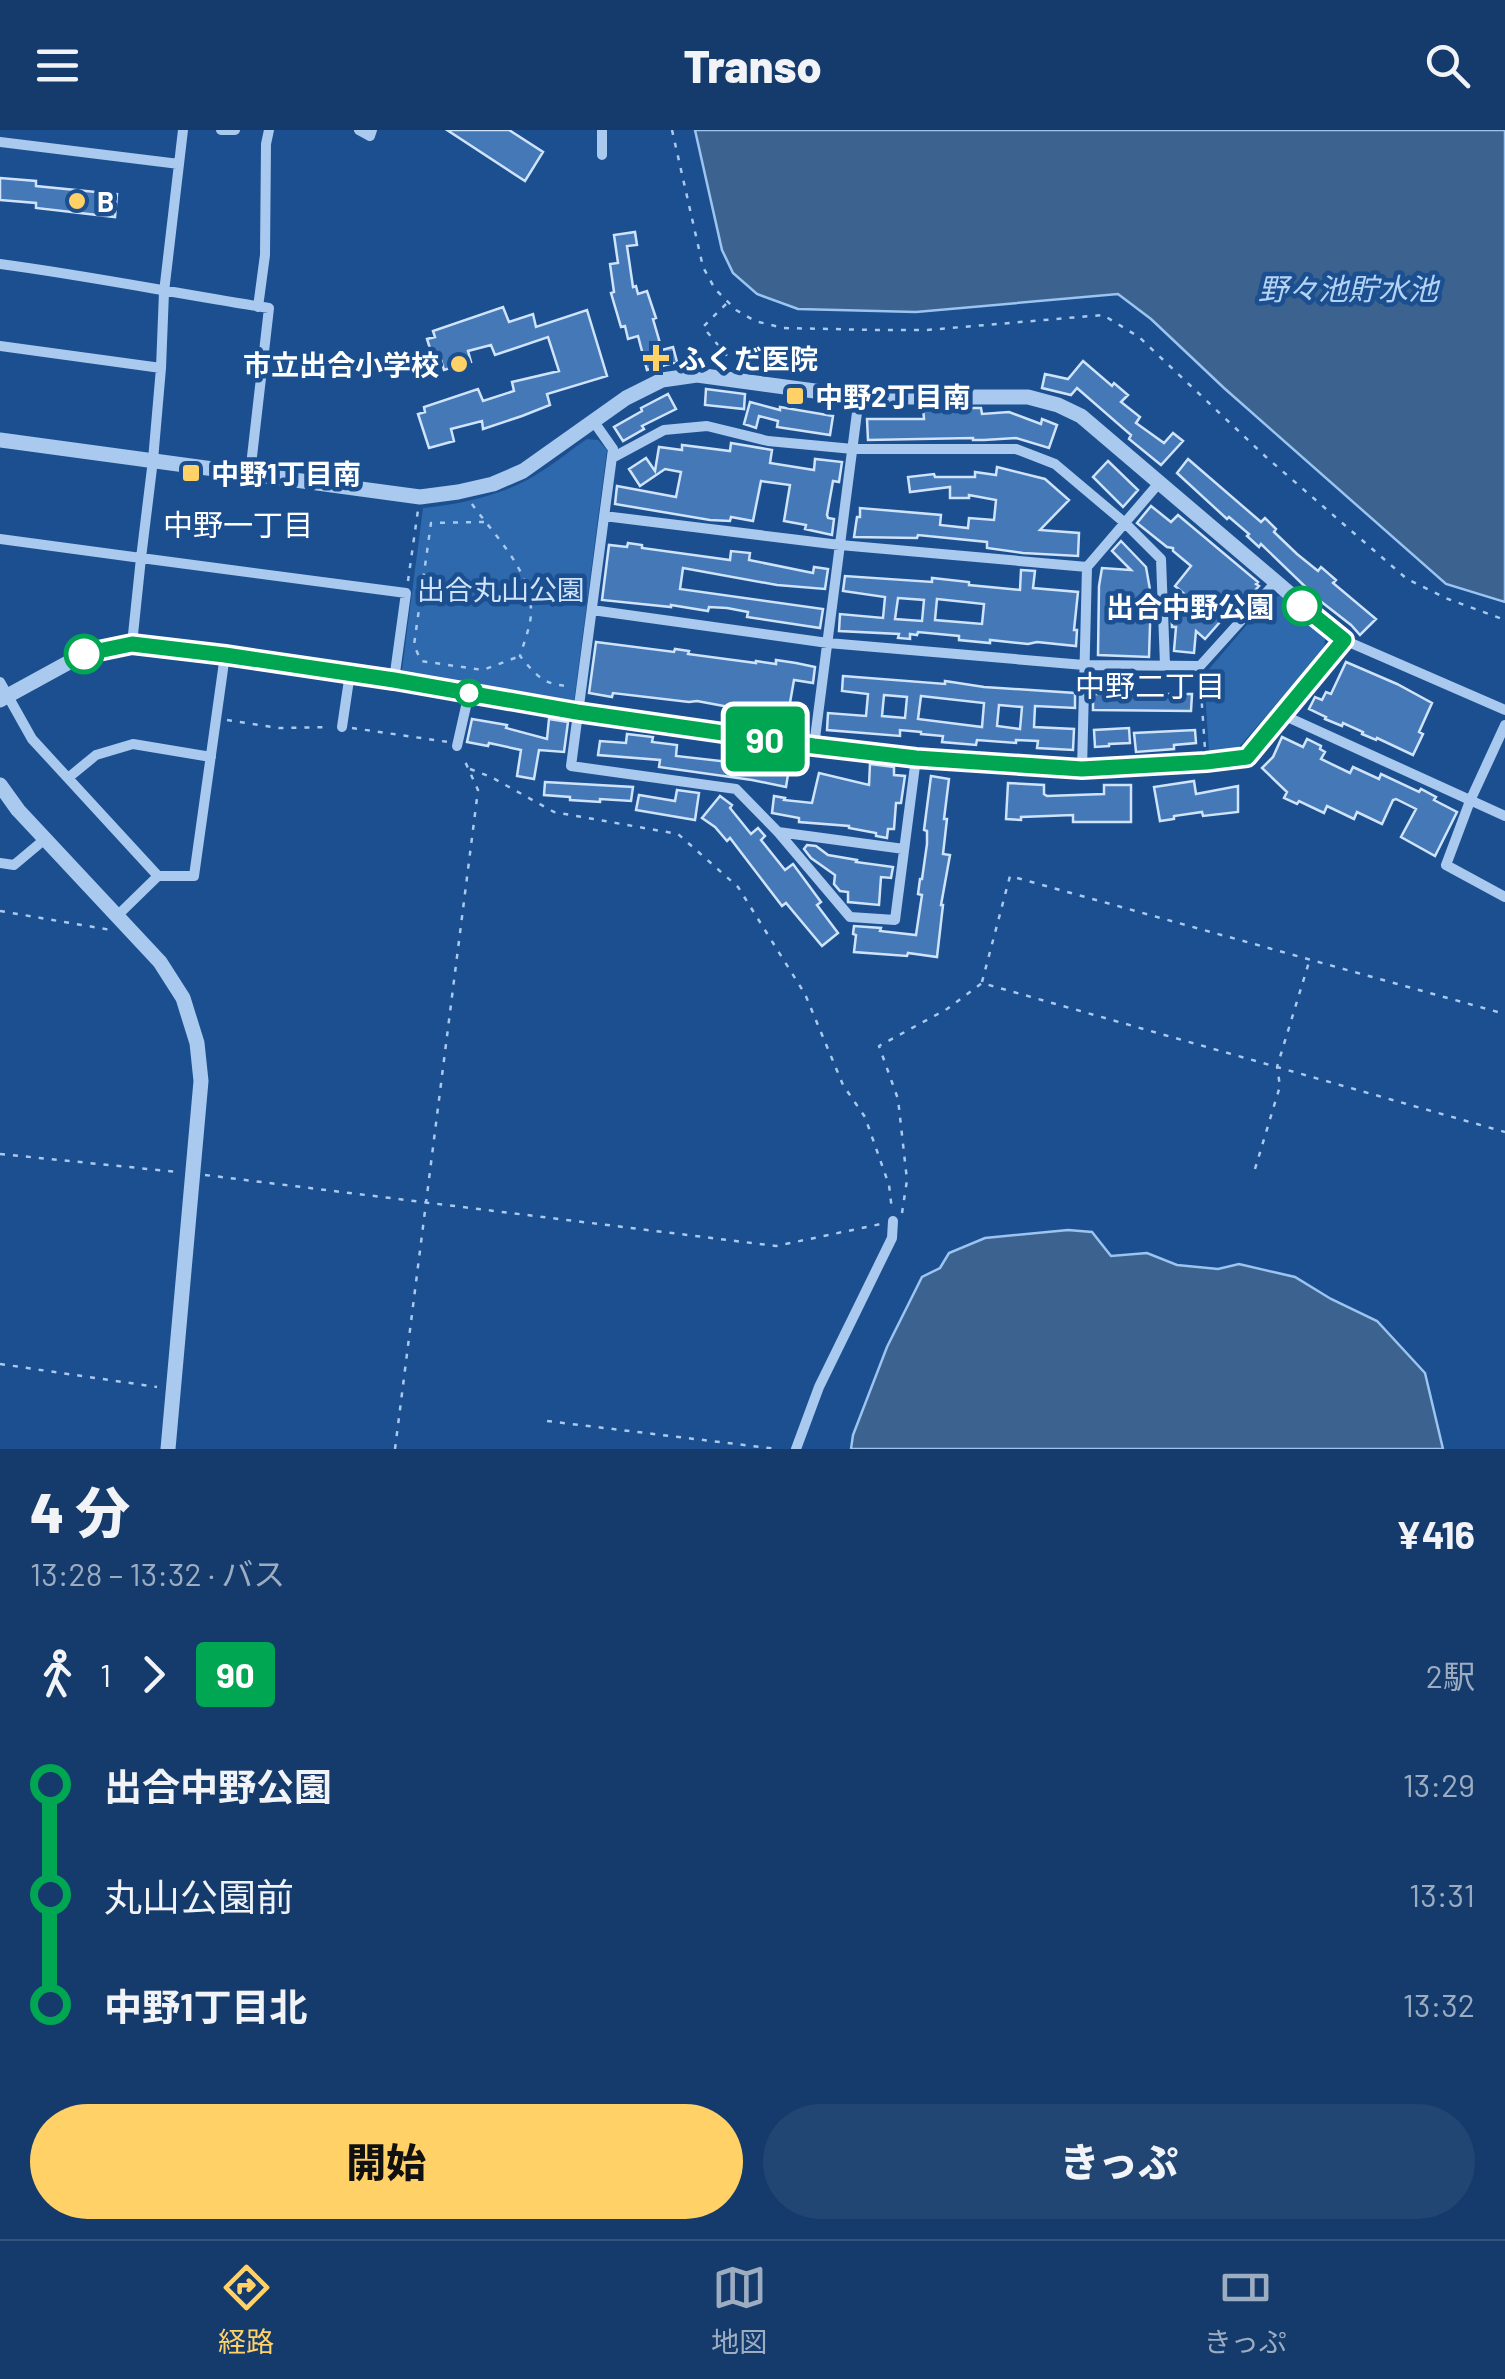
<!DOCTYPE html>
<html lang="ja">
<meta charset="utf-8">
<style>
body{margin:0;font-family:Barlow,"Noto Sans JP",sans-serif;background:#214673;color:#f1f3f6;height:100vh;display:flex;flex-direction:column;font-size:38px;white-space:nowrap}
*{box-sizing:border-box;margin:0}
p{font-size:32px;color:#9dadc1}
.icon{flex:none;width:55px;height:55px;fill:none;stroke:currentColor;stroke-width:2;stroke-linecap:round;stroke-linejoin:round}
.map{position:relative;height:1319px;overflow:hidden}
.drawer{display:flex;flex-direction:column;background:#143b6b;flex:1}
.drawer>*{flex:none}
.badge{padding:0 20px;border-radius:8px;font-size:35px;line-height:65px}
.map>.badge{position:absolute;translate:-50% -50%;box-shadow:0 0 0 5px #fff}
.legs{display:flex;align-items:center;gap:15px;height:110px;padding:0 30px;font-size:32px}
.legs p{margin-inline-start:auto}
.head{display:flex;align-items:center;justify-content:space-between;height:170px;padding:0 30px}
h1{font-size:55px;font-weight:800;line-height:75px}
.button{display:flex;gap:20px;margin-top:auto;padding:20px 30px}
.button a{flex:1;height:115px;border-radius:60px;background:#ffd166;color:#111;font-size:40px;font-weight:800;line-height:115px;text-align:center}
.button a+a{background:#214673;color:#f1f3f6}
ul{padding:0 30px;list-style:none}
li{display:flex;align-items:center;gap:35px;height:110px;font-size:38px}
li i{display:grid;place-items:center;width:15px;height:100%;margin:0 12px;background:currentColor}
li i::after{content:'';width:25px;height:25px;margin:-12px;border:8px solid;border-radius:50%;background:#143b6b}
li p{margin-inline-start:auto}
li:first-child i{background:linear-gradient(#0000 50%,currentColor 0)}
li:last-child i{background:linear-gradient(currentColor 50%,#0000 0)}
header{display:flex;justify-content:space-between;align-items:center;height:130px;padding:0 30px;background:#143b6b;font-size:45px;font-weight:800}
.tab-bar{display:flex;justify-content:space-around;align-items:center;height:140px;border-top:2px solid #33557e;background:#143b6b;font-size:28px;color:#9dadc1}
.tab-bar a{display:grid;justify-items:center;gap:5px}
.tab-bar .active{color:#ffd166}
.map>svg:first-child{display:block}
.green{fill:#2e69ad}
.water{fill:#3c6290;stroke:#9cc4f0;stroke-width:2.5}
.building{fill:#4478b7;stroke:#cfe3fa;stroke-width:2.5;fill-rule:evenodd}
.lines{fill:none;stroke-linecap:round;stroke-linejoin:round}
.path{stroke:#a9c9ee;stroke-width:2.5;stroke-dasharray:5 8;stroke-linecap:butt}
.minor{stroke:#a9c9ee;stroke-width:10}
.tertiary{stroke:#a9c9ee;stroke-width:15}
.line-1-casing{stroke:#fff;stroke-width:22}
.line-1{stroke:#00a651;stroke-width:15}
.poi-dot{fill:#ffd166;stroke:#1b4f8f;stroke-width:4}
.stop-1-dot{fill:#fff;stroke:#00a651;stroke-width:5}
.labels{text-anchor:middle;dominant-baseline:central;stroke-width:9;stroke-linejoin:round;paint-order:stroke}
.poi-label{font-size:28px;font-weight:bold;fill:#fff;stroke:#1b4f8f;text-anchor:start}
.park-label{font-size:28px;fill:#cfe3fa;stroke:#1b4f8f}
.stop-label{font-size:28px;font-weight:bold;fill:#fff;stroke:#1b4f8f;text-anchor:end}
.water-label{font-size:30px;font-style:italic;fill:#b5d3f5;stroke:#1b4f8f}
.neighbourhood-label{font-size:30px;fill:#fff;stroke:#1b4f8f}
</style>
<header><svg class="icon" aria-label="menu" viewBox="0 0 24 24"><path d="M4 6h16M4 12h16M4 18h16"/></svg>Transo<svg class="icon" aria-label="search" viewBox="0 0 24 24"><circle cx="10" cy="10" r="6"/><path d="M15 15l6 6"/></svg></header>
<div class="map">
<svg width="1505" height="1319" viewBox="0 0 1505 1319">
<rect width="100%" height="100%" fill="#1b4f8f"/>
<!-- green -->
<path class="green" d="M 587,309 L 598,310 L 607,320 L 574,571 L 402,540 L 423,378 C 463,374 508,364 542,341 C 558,331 572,319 587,309 Z
M 1281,465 L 1325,509 L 1324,520 L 1239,617 L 1209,622 L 1204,545 L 1268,470 Z"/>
<!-- water -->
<path class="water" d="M 695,0 L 1505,0 L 1505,472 L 1446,454 L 1224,258 L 1151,189 L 1118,164 L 916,182 L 798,179 L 757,164 L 733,143 L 722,120 Z
M 1068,1100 L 1092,1102 L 1111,1126 L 1147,1123 L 1177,1135 L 1218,1139 L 1239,1134 L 1295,1147 L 1331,1169 L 1377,1191 L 1425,1243 L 1443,1319 L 851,1319 L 853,1305 L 887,1217 L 922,1147 L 940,1138 L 949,1123 L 985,1108 Z"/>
<!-- building -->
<path class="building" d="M 447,0 L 509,0 L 543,22 L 525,51 Z
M 0,48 L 36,51 L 36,56 L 117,64 L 115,87 L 36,78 L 36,73 L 0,70 Z
M 635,102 L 637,115 L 627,116 L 633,157 L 636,156 L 638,164 L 647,161 L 656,188 L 653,189 L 662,220 L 673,217 L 677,232 L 647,240 L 638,206 L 628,209 L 625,196 L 621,197 L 611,163 L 614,162 L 610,134 L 618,133 L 614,105 Z
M 503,177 L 509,192 L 533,184 L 536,197 L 587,180 L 607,246 L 547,264 L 550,275 L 522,286 L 483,299 L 482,291 L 451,299 L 454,311 L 429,318 L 418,284 L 425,282 L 424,277 L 478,259 L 483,271 L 514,261 L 512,252 L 559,241 L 548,207 L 495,225 L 491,215 L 468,221 L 471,232 L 444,240 L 440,226 L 433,228 L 427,209 L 435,207 L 433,201 Z
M 1083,231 L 1112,256 L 1114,253 L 1128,265 L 1121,272 L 1140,287 L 1136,293 L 1164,313 L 1173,303 L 1183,311 L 1161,335 L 1129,309 L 1131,305 L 1077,258 L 1071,265 L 1042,258 L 1045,244 L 1068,249 Z
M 706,259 L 745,264 L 744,279 L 705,275 Z
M 668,264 L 676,279 L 642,296 L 644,299 L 623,311 L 614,297 L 642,281 L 641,278 Z
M 750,272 L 780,280 L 780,277 L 833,286 L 830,305 L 777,297 L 778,291 L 759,286 L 756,298 L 744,294 Z
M 923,278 L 981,278 L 982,284 L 1009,282 L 1041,294 L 1042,289 L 1057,295 L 1049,318 L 1016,308 L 984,310 L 973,310 L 973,308 L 868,310 L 867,289 L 924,289 Z
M 731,313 L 772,320 L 770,333 L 814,340 L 815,329 L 842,332 L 839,352 L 833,351 L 827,385 L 828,388 L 834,389 L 832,405 L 805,399 L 806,395 L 784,391 L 790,355 L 761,351 L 753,391 L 731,387 L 730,391 L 710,390 L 615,374 L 617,356 L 676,367 L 681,342 L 665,339 L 640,356 L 629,339 L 646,328 L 655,341 L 659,317 L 682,320 L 682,315 L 730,321 Z
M 1188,329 L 1261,392 L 1265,388 L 1276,399 L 1274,402 L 1297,424 L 1318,441 L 1321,437 L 1336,450 L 1333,453 L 1376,489 L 1360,505 L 1351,495 L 1319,470 L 1261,414 L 1259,417 L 1247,406 L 1249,404 L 1229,387 L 1227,389 L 1177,343 Z
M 1108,331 L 1138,360 L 1123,377 L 1093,347 Z
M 997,337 L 1045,349 L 1069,370 L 1040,400 L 1079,403 L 1078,426 L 1023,423 L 987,418 L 987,412 L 918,405 L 917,408 L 854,407 L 857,387 L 860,387 L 860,378 L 941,385 L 940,395 L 968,398 L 969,388 L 994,390 L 996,370 L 969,365 L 969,368 L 950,368 L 950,357 L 910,362 L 908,347 L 934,344 L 935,347 L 975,347 L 975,342 L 996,345 Z
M 1151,376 L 1171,392 L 1178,385 L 1258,452 L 1256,454 L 1259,456 L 1239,478 L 1235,475 L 1205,509 L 1196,501 L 1194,523 L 1174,521 L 1176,497 L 1172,497 L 1171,472 L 1195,473 L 1175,456 L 1191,436 L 1173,421 L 1173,418 L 1167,417 L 1137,393 Z
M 1121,411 L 1146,437 L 1151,465 L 1149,527 L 1098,525 L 1099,456 L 1102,438 L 1131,440 L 1112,421 Z
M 628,413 L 642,415 L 642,418 L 730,430 L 731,421 L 750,423 L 749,430 L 813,443 L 814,437 L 828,439 L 825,459 L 777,455 L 683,438 L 680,459 L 823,479 L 820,498 L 747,487 L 748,482 L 727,478 L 709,477 L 708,481 L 671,475 L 671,477 L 602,470 L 609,415 L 627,417 Z
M 1021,440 L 1035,441 L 1033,458 L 1078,462 L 1074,500 L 1077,500 L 1076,516 L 1037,512 L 1028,514 L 990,510 L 990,513 L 959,510 L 959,506 L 918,502 L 917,505 L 910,504 L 910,509 L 898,508 L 899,504 L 839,501 L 840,484 L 883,488 L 885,467 L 843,461 L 845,446 L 932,452 L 932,448 L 969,452 L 969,455 L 1020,460 ZM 898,468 L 924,470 L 922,491 L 895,489 ZM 937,469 L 984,474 L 982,494 L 935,490 Z
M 596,512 L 674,522 L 675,519 L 689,521 L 688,524 L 756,533 L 756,531 L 776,534 L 776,530 L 796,533 L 815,537 L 813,553 L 794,550 L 788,584 L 769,581 L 768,587 L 755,585 L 756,582 L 697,571 L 689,572 L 613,563 L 612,567 L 589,563 Z
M 1346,532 L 1397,554 L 1432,573 L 1419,602 L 1423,604 L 1413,625 L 1377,608 L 1376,610 L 1362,604 L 1363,602 L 1343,593 L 1342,596 L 1325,589 L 1326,587 L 1309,579 L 1315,567 L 1322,570 L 1326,562 L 1331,564 Z
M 843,546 L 945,554 L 945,551 L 984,557 L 1075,563 L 1075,578 L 1035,576 L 1034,597 L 1074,599 L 1073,620 L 1037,618 L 1038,611 L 1016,610 L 1016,613 L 977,610 L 976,615 L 942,612 L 943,606 L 921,604 L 921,602 L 900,600 L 900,606 L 827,600 L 828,583 L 866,586 L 868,564 L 842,561 ZM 884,565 L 907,567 L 905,588 L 882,586 ZM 921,566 L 984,573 L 982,597 L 918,589 ZM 999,575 L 1022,577 L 1020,599 L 997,596 Z
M 1093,564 L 1192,564 L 1191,581 L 1093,580 Z
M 472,589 L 507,595 L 506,598 L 547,609 L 549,589 L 568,592 L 564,622 L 539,620 L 534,649 L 517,646 L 521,620 L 489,613 L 488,616 L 467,612 Z
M 1129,598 L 1130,613 L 1109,614 L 1109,616 L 1095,617 L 1094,600 Z
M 1195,600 L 1196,613 L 1174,615 L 1174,619 L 1136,622 L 1134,603 Z
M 627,604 L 653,607 L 652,612 L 677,615 L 676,626 L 738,633 L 739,626 L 772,632 L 773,630 L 790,632 L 786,657 L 752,650 L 659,637 L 660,630 L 598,625 L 600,611 L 626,613 Z
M 1282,607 L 1303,617 L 1307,609 L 1321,616 L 1320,619 L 1325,622 L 1321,629 L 1350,643 L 1353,637 L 1379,649 L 1381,644 L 1419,662 L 1421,659 L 1436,667 L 1434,670 L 1457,682 L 1435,726 L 1401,707 L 1416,679 L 1396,669 L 1393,670 L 1382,694 L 1357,682 L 1354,689 L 1327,676 L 1324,683 L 1299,671 L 1297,674 L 1284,668 L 1287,662 L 1262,638 L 1273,627 Z
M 870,634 L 894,637 L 894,645 L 905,646 L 901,673 L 896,673 L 894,699 L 888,699 L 887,708 L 876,706 L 876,703 L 849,698 L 849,696 L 799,692 L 799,688 L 772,683 L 774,666 L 785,668 L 784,670 L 812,673 L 819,643 L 869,655 Z
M 931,646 L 949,649 L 944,689 L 947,689 L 943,724 L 950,725 L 941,775 L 943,775 L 937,827 L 908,823 L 907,826 L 854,822 L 856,805 L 853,804 L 854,796 L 881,798 L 880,801 L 916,805 L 922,765 L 918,764 L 920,749 L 922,749 L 927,714 L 927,701 L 924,700 Z
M 1194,651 L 1196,664 L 1238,656 L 1238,682 L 1203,686 L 1202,682 L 1174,686 L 1174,689 L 1160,691 L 1154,657 Z
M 545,652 L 633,657 L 631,671 L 600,669 L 600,672 L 570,670 L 570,667 L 544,665 Z
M 1008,653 L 1044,655 L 1044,664 L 1047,666 L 1104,664 L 1104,655 L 1131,655 L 1131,692 L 1073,692 L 1073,685 L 1021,687 L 1021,690 L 1006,689 Z
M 677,660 L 699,663 L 695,690 L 636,680 L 639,665 L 675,671 Z
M 720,666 L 732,675 L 730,678 L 751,704 L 758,698 L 765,706 L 761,710 L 785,740 L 793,734 L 821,772 L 817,775 L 838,803 L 822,816 L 786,773 L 782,776 L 730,708 L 727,711 L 715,697 L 702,688 Z
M 807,715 L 816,716 L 828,725 L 857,730 L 856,732 L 893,737 L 891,748 L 881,747 L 879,775 L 848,772 L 848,762 L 840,761 L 834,754 L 835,745 L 811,728 L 804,719 Z"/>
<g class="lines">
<!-- path -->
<path class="path" d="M 672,0 L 703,137 L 715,159 L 736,180 L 755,191 L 783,198 L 878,200 L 927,200 L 1103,185 L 1139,207 L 1266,327 L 1407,449 L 1448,469 L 1505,490
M 726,174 L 703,197 L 728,227 L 727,232
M 472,374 C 493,404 530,439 531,479 C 532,493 524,512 520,526 C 536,545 543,555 569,556
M 484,392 L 431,393 L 414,515 L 421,531 L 483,540 L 520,526
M 408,451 L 418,380
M 1200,547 L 1205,619
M 227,590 L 279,598 L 329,597
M 352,598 L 448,612
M 470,639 L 491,647 L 554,682 L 678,704 L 738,757 L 805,864 L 843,955 L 865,987 L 889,1055 L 892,1080
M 0,781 L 111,800
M 982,852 L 1010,746 L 1505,884
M 0,1024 L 178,1042
M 1255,1039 L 1280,956 L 1277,937 L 1309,832
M 205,1045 L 776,1116 L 881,1094
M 902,1083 L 907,1050 L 898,969 L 879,916 L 947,879 L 982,853 L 1505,1002
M 0,1234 L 157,1257
M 547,1291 L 777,1319
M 395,1319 L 478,660 L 463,627"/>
<!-- minor -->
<path class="minor" d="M 183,0 L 164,162 L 161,238 L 153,330 L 141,428 L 406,463 L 394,550
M 221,0 L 235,0
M 359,0 L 370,6 L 372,0
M 602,0 L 602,25
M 0,12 L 179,34
M 0,134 C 90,146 179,164 269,178 L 250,344
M 258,177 L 265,125 L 266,14 L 269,0
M 0,216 L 161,238
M 594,292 L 613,319 L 571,636 L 736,659 L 778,702 L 850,787 L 895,790 L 916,628
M 612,328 L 664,300 L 707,296 L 768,311 L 853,319 L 1016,319 L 1055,334 L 1125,393 L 1161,429 L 1165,535
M 604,386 L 840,415 L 1087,437
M 0,409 L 141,428 L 132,514
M 592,480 L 828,513 L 1084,535 L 1200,536 L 1275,453
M 1344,510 L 1505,580
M 0,552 L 32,609 L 158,746
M 1283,585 L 1505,686
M 1505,595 L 1470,671 L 1446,735 L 1505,767
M 342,597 L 350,543
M 457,616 L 469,563
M 814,616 L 859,267
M 1082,639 L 1087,437 L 1159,353
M 68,648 L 96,625 L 133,614 L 211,627
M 778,702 L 904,719
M 0,733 L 14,735 L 45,709
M 118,785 L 158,746 L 194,746 L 225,525
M 796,1319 L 819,1257 L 892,1108 L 893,1091"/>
<!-- tertiary -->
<path class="tertiary" d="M 0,310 L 420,367 L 458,362 L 493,354 L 523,341 L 626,268 L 662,250 L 697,245 L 859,267 L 1028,267 L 1058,275 L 1081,286 L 1344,510 L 1247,627 L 1206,632 L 1082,639 L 916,628 L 814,616 L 577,582 L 394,550 L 132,514 L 84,524 L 0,570
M 0,655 L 18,680 L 160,832 L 183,868 L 197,913 L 201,951 L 168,1319"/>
</g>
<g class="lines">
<defs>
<path id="line-1" d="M 84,524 L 132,514 L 225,525 L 394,550 L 577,582 L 814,616 L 916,628 L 1082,639 L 1206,632 L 1247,627 L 1344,510 L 1302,476"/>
</defs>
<!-- line-1 casing -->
<use href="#line-1" class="line-1-casing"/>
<!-- line-1 -->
<use href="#line-1" class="line-1"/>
</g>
<!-- markers -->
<g class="poi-dot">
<circle cx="77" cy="71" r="10"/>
<path d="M651 213h10v10h10v10h-10v10h-10v-10h-10v-10h10z"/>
<circle cx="459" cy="234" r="10"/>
<rect x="785" y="256" width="20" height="20" rx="5"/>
<rect x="181" y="333" width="20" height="20" rx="5"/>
</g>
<g class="stop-1-dot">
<circle cx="1302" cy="476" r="18"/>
<circle cx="84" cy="524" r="18"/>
<circle cx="469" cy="563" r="12"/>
</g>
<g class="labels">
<!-- poi labels -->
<g class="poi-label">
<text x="97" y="71">B</text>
<text x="678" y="228">ふくだ医院</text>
<text x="439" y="234" text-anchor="end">市立出合小学校</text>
<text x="815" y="266">中野2丁目南</text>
<text x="211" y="343">中野1丁目南</text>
</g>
<!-- park labels -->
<g class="park-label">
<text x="501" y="459">出合丸山公園</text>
</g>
<!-- stop labels -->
<g class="stop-label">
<text x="1274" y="476">出合中野公園</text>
</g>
<!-- water labels -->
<g class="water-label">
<text x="1348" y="158">野々池貯水池</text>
</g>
<!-- neighbourhood labels -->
<g class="neighbourhood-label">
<text x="238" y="394">中野一丁目</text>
<text x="1150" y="555">中野二丁目</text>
</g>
</g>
</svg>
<b class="badge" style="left:765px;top:609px;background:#00a651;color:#fff">90</b>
</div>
<section class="drawer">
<div class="head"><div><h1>4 分</h1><p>13:28 – 13:32 · バス</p></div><b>¥416</b></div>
<div class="legs"><svg class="icon" aria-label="walk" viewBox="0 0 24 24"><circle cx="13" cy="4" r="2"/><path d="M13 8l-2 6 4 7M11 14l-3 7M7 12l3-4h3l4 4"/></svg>1<svg class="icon" aria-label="forward" viewBox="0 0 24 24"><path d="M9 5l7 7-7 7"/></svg><b class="badge" style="background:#00a651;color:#fff">90</b><p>2駅</p></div>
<ul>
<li><i style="color:#00a651"></i><b>出合中野公園</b><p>13:29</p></li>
<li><i style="color:#00a651"></i><span>丸山公園前</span><p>13:31</p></li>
<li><i style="color:#00a651"></i><b>中野1丁目北</b><p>13:32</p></li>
</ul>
<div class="button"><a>開始</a><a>きっぷ</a></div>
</section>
<nav class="tab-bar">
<a class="active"><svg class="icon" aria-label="directions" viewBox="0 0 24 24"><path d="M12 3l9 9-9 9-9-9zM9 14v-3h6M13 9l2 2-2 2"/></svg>経路</a>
<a><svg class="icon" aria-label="map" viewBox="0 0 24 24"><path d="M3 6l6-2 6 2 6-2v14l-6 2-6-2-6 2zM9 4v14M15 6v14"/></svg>地図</a>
<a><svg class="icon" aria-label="tickets" viewBox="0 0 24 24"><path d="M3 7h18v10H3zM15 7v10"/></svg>きっぷ</a>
</nav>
